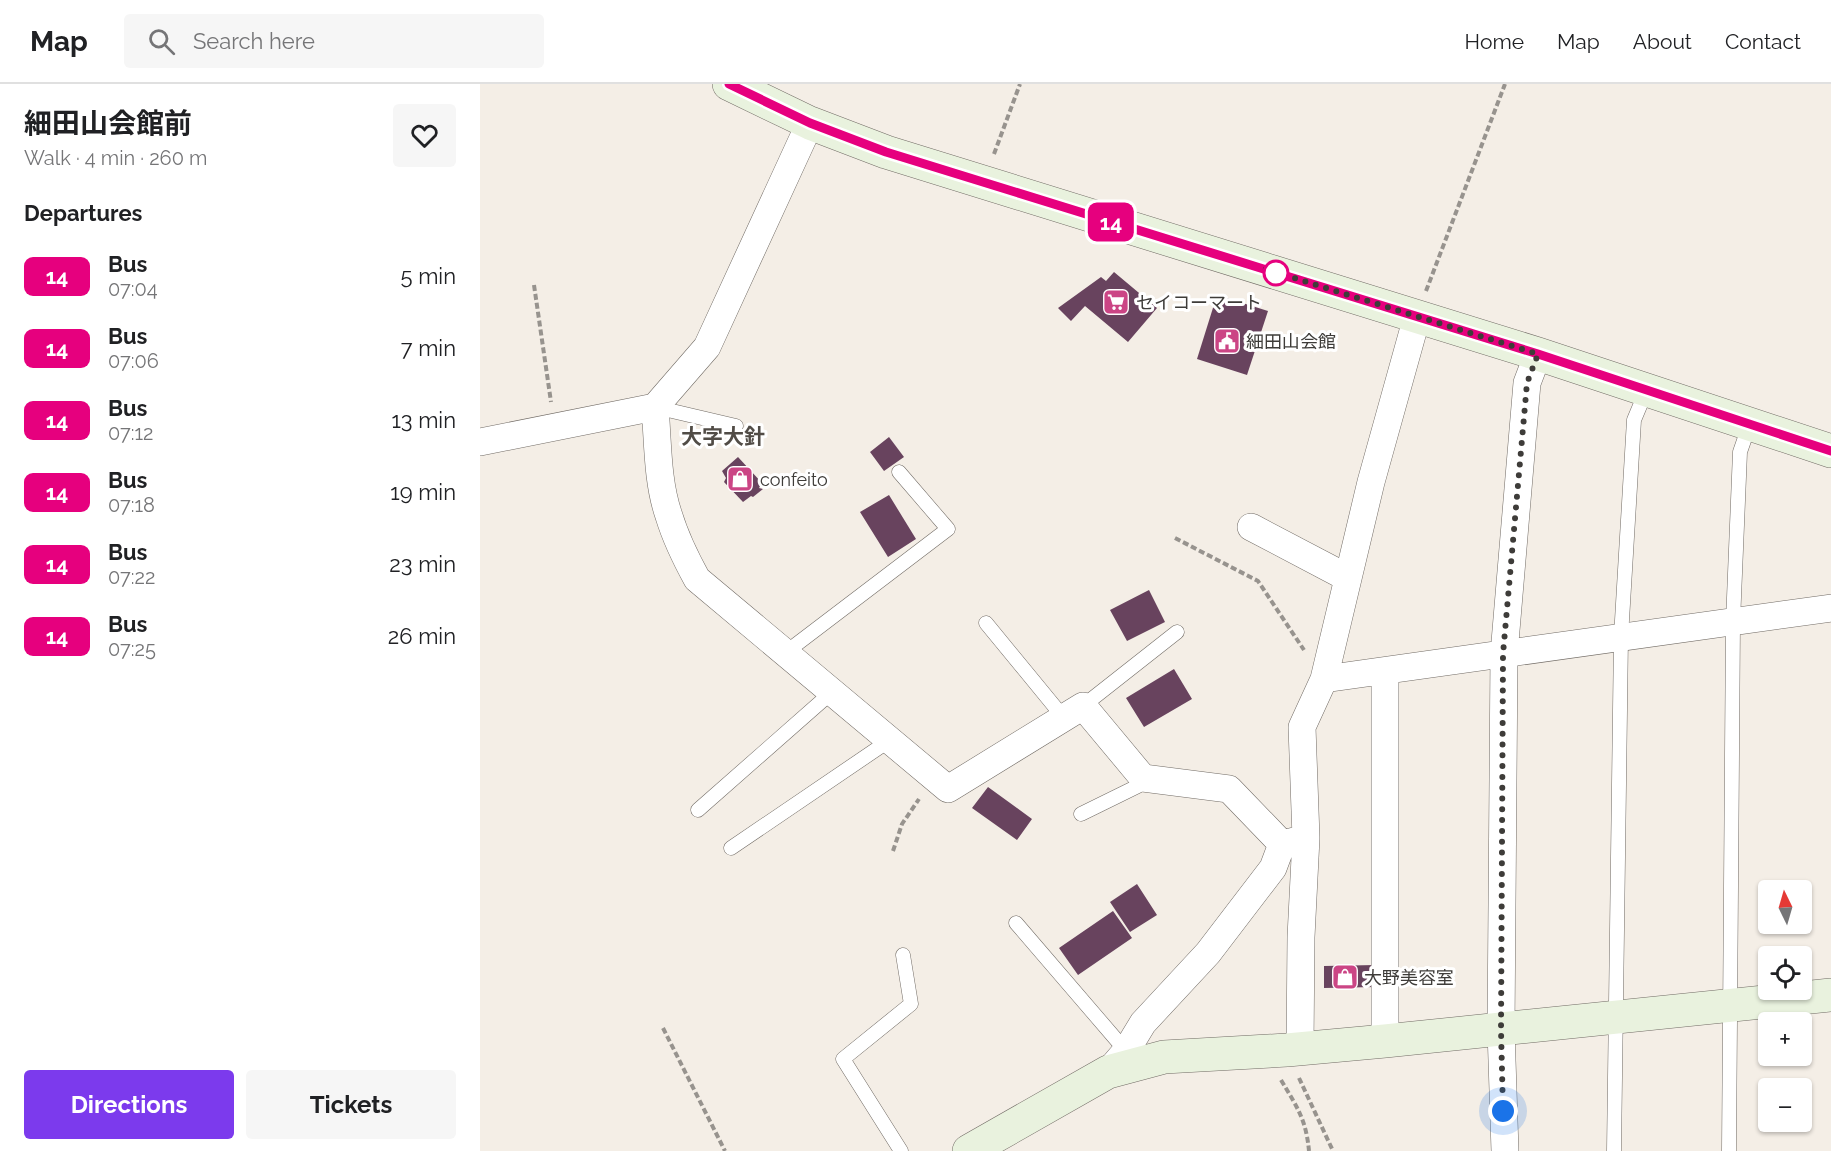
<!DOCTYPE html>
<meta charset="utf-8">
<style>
body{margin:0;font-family:Raleway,"Noto Sans JP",sans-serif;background:#f6f6f6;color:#202124;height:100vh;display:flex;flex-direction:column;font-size:22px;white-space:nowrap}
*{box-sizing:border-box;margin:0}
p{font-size:20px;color:#757577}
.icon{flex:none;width:33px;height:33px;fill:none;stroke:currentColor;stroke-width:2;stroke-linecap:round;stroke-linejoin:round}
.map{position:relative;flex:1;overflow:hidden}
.sheet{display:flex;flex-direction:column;background:#fff;width:480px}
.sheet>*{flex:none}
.badge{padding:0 12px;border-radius:9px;font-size:21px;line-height:39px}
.needle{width:39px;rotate:355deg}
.tools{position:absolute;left:1278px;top:796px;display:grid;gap:12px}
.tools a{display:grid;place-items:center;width:54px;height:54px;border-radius:6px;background:#fff;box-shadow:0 2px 4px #0004;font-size:30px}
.you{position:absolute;width:30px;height:30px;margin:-15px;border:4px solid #fff;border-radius:50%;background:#1a73e8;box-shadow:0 0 0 9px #1a73e833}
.map>.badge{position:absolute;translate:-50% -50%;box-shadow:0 0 0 3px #fff}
h2{padding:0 24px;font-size:22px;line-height:54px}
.round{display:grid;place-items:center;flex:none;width:63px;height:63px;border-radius:6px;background:#f6f6f6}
.overview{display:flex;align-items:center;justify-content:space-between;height:102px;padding:0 24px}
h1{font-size:28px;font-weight:700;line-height:45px}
.button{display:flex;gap:12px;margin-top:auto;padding:12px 24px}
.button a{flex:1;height:69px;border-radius:6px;background:#7c3aed;color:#fff;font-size:24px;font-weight:700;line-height:69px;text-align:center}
.button a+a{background:#f6f6f6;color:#202124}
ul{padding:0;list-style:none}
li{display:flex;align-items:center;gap:18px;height:72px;padding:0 24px}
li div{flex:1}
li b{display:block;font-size:22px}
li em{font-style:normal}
li .badge{min-width:66px;font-weight:700;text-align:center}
header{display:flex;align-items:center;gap:36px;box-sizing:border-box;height:84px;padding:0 30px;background:#fff;border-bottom:2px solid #e0e0e0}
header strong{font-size:28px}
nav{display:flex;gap:33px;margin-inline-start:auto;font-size:21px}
.search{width:420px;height:54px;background:#f6f6f6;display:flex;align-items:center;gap:15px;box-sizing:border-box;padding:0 21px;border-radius:6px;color:#757577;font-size:22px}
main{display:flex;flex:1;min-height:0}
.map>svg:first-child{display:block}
.building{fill:#68435e}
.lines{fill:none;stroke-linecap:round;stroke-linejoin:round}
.lane-casing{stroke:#716b65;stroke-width:15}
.street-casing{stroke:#716b65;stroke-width:28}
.secondary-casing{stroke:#716b65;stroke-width:34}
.path{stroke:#97938e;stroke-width:4;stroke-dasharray:6 3;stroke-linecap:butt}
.lane{stroke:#fff;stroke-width:14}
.street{stroke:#fff;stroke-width:27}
.secondary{stroke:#e9f2de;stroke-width:33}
.line-casing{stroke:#fff;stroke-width:14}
.line{stroke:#e6007e;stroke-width:9}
.walk{stroke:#3e3c39;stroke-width:6;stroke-dasharray:0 10.8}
.stop-dot{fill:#fff;stroke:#e6007e;stroke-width:3}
.labels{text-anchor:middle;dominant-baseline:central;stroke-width:6;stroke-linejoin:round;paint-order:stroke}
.poi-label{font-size:18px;fill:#3e3c39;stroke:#fff;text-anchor:start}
.quarter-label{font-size:21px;font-weight:bold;fill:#514c46;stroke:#fff}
</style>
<header>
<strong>Map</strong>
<div class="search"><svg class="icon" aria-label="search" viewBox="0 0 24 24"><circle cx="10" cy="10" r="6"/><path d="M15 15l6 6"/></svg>Search here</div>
<nav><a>Home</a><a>Map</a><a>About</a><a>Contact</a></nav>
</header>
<main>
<section class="sheet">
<div class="overview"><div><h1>細田山会館前</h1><p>Walk · 4 min · 260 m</p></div><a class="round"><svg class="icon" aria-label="heart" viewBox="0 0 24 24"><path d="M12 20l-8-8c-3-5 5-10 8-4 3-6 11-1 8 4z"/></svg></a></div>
<h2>Departures</h2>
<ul>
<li><span class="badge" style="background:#e6007e;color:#fff">14</span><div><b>Bus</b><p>07:04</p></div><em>5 min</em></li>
<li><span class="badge" style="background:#e6007e;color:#fff">14</span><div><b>Bus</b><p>07:06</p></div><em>7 min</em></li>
<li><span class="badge" style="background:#e6007e;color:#fff">14</span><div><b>Bus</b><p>07:12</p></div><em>13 min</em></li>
<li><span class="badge" style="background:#e6007e;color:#fff">14</span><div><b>Bus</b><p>07:18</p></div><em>19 min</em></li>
<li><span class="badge" style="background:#e6007e;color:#fff">14</span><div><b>Bus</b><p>07:22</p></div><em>23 min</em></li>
<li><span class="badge" style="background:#e6007e;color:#fff">14</span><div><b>Bus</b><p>07:25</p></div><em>26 min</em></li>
</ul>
<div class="button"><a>Directions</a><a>Tickets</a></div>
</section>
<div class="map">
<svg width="1351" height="1067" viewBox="0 0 1351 1067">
<rect width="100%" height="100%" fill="#f4eee6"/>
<!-- building -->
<path class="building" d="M 634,188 L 677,224 L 648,258 L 605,222 L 591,237 L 578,224 L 621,193 L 626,197 Z
M 737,211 L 788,227 L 767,291 L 717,275 Z
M 409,353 L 424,373 L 404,387 L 390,368 Z
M 258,373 L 282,399 L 279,404 L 283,405 L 273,413 L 271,412 L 263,418 L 244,398 L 246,394 L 242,387 Z
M 409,411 L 436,455 L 408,473 L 380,428 Z
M 669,506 L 685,538 L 647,557 L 630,526 Z
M 694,585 L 712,615 L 664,643 L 646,614 Z
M 508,703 L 552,735 L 537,756 L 492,724 Z
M 657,800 L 677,831 L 650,848 L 630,818 Z
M 633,827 L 652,854 L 598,891 L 579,864 Z
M 896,881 L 896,903 L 844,904 L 844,882 Z"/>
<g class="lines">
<defs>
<path id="lane" d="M 175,323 L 256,342
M 506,539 L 584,634
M 305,569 L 468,445 L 419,388
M 603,622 L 697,548
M 218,726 L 352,608
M 601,730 L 658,702 L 663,694
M 251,764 L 410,656
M 536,839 L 646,967
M 421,1067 L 363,975 L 431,920 L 423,871
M 1134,1067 L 1141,553 L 1154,336 L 1167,305
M 1249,1067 L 1253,538 L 1260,368 L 1270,339"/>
<path id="street" d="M 175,323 C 178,358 177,398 189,432 C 196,455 206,475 217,495 L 468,705 L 603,622 L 663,694 L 749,705 L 802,760
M 0,358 L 175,323 L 227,263 L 330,39
M 771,443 L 868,494
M 844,595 L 1351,524
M 802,760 L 826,754 L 822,643 L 844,595 L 891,398 L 937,233
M 905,957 L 905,588
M 820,964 L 821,853 L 826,754
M 628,988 L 646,967 L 663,939 L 728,869 L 793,784 L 802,760
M 1025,1067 L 1021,946 L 1024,570 L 1047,299 L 1058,270"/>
<path id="secondary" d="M 249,0 L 330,39 L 406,68 L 1058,270 L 1351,367
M 489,1067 L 628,988 L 684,973 L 807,966 L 905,957 L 1351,911"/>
</defs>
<!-- lane casing -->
<use href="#lane" class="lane-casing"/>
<!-- street casing -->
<use href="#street" class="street-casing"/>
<!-- secondary casing -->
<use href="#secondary" class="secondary-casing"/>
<!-- path -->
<path class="path" d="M 514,70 L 540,0
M 54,201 L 71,318
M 946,207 L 1025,0
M 695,454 L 778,497 L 824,566
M 413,767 L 422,740 L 439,715
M 183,944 L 245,1067
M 819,994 L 853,1067
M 801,996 C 817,1023 826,1035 829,1067"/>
<!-- lane -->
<use href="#lane" class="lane"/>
<!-- street -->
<use href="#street" class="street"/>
<!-- secondary -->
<use href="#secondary" class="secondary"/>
</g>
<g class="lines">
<defs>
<path id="line" d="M 249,0 L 330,39 L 406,68 L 1058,270 L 1351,367"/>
</defs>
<!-- line casing -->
<use href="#line" class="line-casing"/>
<!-- line -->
<use href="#line" class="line"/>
<!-- walk -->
<path class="walk" d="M 796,189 L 785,185 L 1058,270 L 1047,299 L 1023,570 L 1021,946 L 1023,1027"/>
</g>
<!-- icons -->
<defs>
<symbol id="supermarket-square" viewBox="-11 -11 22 22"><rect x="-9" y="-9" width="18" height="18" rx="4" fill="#cb4585" stroke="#fff"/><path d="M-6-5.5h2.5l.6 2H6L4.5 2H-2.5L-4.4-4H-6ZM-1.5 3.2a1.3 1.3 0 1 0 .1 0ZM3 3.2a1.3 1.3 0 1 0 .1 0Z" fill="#fff"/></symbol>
<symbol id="civic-square" viewBox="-11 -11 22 22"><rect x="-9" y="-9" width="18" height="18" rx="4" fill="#cb4585" stroke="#fff"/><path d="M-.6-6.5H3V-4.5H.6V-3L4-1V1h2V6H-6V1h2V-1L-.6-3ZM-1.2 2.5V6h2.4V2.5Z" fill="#fff"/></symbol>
<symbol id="shop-square" viewBox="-11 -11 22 22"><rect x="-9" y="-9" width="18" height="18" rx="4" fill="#cb4585" stroke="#fff"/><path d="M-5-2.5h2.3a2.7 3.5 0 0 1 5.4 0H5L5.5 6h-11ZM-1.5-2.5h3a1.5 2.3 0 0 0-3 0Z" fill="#fff"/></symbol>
</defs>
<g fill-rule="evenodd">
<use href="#supermarket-square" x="621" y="203" width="30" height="30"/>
<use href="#civic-square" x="732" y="242" width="30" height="30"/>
<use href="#shop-square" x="245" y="380" width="30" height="30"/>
<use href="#shop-square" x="850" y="878" width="30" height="30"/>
</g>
<!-- markers -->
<circle class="stop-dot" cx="796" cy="189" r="12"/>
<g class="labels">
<!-- poi labels -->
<g class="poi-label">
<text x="656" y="218">セイコーマート</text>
<text x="766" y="257">細田山会館</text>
<text x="280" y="395">confeito</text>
<text x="884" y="893">大野美容室</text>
</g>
<!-- quarter labels -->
<g class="quarter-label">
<text x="243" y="352">大字大針</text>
</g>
</g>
</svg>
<div class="tools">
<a><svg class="needle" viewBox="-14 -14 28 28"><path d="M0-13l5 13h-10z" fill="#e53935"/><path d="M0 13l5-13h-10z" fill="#757577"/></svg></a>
<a><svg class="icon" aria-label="locate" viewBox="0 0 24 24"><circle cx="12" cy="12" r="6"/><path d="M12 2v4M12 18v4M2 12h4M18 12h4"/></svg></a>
<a>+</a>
<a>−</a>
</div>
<div class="you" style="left:1023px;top:1027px"></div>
<b class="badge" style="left:631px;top:138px;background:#e6007e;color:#fff">14</b>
</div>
</main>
